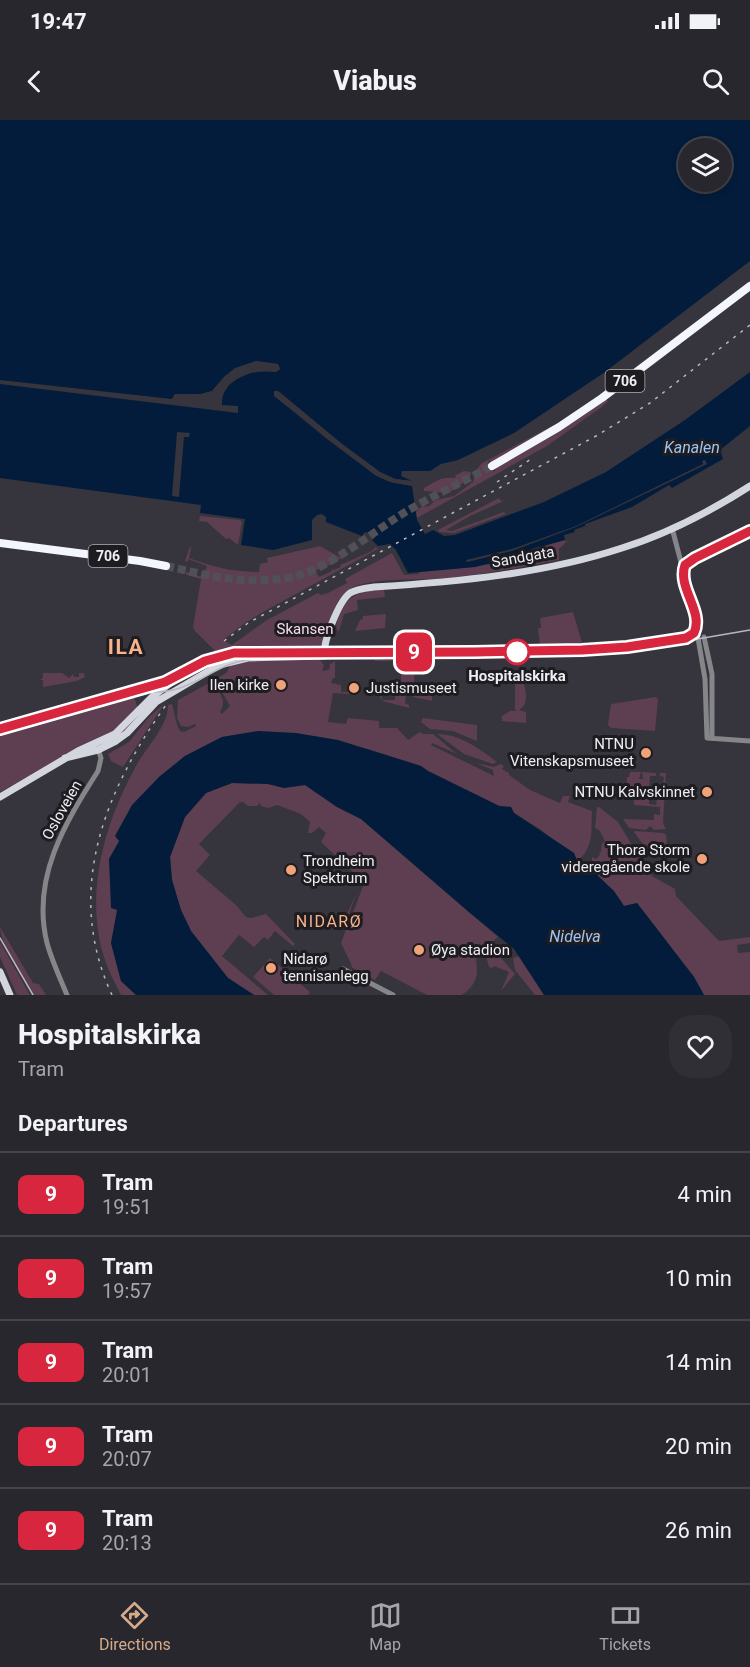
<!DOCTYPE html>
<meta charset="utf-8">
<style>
body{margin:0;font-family:Roboto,sans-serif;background:#302f35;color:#f1f3f6;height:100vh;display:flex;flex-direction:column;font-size:22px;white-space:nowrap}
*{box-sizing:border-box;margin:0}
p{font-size:20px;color:#a5a5aa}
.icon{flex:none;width:33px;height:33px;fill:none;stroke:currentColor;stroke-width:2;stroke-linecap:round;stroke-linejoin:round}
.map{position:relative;height:875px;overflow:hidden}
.sheet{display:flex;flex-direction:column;background:#28272d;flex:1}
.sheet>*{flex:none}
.badge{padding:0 12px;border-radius:9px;font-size:21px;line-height:39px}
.buttons{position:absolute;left:678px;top:18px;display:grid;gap:12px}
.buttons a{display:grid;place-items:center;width:54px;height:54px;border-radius:50%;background:#28272d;box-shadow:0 3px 9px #0003,0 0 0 2px #444449;font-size:30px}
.map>.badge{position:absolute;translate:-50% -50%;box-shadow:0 0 0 3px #fff}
h2{padding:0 18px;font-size:22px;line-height:54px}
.round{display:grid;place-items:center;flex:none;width:63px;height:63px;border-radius:24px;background:#302f35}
.summary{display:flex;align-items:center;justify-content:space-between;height:102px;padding:0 18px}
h1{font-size:28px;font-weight:800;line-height:45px}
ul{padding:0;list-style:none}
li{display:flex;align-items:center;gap:18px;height:84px;padding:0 18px;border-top:2px solid #444449}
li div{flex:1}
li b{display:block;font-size:22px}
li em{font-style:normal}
li .badge{min-width:66px;font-weight:700;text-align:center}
.status{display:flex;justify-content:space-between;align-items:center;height:42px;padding:0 30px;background:#28272d;direction:ltr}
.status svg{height:16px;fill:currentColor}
header{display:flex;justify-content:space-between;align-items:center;height:78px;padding:0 18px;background:#28272d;font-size:27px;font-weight:800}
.menu{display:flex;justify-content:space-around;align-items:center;height:84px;border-top:2px solid #444449;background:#28272d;font-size:16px;color:#a5a5aa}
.menu a{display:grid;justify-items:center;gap:3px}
.menu .current{color:#d6ab8b}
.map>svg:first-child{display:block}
.green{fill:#5d3f51}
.water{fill:#031c3b;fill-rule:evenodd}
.pier{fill:#36343c}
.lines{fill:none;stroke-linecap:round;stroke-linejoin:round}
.highway-tunnel{stroke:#525057;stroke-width:8;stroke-dasharray:8 4;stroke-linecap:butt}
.minor{stroke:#85868a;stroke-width:5}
.major{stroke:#d4d6df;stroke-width:7}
.highway{stroke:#f4f6fe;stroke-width:8}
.tram{stroke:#b9b7be;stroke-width:1.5}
.rail{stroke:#b9b7be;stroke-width:1.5;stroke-dasharray:3 6;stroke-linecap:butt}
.line-casing{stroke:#fff;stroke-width:14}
.line{stroke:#d7263d;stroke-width:9}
.stop-dot{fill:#fff;stroke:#d7263d;stroke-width:3}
.poi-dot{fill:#f0a378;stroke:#1d1c20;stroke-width:2}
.labels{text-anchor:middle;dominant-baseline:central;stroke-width:6;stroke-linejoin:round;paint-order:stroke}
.shield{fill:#1d1c20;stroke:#b0aeb4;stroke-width:1.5}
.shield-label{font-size:14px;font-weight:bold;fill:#efedf3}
.street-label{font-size:15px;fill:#efedf3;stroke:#1d1c20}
.park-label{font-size:15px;fill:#f7d9e9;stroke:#1d1c20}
.stop-label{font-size:15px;font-weight:bold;fill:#efedf3;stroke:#1d1c20}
.poi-label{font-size:15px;fill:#efedf3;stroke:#1d1c20;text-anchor:end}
.water-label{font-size:16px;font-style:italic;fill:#9fc4f4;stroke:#1d1c20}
.neighbourhood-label{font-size:16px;letter-spacing:1.5px;fill:#fab28a;stroke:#1d1c20}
.district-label{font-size:21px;font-weight:bold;letter-spacing:1.5px;fill:#fab28a;stroke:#1d1c20}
</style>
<div class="status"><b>19:47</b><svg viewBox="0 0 49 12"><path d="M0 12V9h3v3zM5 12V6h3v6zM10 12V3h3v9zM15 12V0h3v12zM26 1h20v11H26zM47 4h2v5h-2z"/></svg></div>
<header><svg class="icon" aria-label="back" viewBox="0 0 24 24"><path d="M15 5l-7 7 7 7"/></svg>Viabus<svg class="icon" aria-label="search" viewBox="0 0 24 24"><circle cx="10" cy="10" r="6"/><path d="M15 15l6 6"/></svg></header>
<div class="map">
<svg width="750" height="875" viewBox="0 0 750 875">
<rect width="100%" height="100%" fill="#36343c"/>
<!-- green -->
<path class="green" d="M 606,279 L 608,281 L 603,286 L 547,326 L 417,398 L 416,392 L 421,387 L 429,386 L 436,380 L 454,376 L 473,362 L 477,349 L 482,343 L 556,304 L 491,342 L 489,340 L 487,345 L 491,351 L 493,350 L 495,352 L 495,349 L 587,293 Z
M 464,351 L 471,352 L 470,358 L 449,373 L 424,371 L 424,368 C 438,360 441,357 455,358 L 456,355 Z
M 499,378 L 501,381 L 506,380 L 470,396 L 446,410 L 452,411 L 504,392 L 506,394 L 454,413 L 439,412 L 438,410 Z
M 200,396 L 240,400 L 242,402 L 238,425 L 229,418 L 226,419 L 207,402 L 199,401 Z
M 565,420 L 566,422 L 559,429 L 559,440 C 522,447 486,454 449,458 C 423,461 368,456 348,470 C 333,482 328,507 322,524 L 317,528 L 309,530 L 216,532 L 195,511 L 193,507 L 201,459 L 187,455 L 184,451 L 202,457 L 207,446 L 188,439 L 187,442 L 185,441 L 190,426 L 191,428 L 189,438 C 212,447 233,452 259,452 L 260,444 L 268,442 L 267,438 L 320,426 L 341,438 L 336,442 L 315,451 L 319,457 L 332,451 L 332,448 L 333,450 L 341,447 L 340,445 L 370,432 L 376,427 L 378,429 L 263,492 L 245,503 L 223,520 L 232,525 L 267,500 L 318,473 L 321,475 L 328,473 L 347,463 L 345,459 L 392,433 L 404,455 L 419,454 L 420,452 C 450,449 483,448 512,438 C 530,432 547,425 565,420 Z
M 384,469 L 385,477 L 357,480 L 358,490 L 344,494 L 339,511 L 337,510 C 335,503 338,498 341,492 C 350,472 365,471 384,469 Z
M 573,492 L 583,526 L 540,526 L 538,508 L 541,508 L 540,498 Z
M 386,494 L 385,508 L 355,511 L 360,500 L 363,499 L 363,496 Z
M 375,539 L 402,541 L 403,539 L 426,539 L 426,541 L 415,541 L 414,566 L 433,567 L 432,581 L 413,577 L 413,570 L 407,569 L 405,583 L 409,585 L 409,588 L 383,581 L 380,578 L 382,569 L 382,580 L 395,580 L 395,567 L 401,567 L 401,541 L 375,541 Z
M 257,540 L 320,540 L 324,545 L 322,551 L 329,550 L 330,544 L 335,541 L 335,558 L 333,558 L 331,563 L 341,565 L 341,572 L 351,572 L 351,574 L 333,573 L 328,602 L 346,604 L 348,598 L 379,601 L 379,608 L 397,608 L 408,620 L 420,612 L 423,614 L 433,614 L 457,634 L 432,623 L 431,625 L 494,656 L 493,650 L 476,643 L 494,647 L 500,644 L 504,646 L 502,649 L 509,653 L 509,655 L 530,670 L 560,683 L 563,676 L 570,676 L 568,682 L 592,691 C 591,712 594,726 578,741 L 540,709 L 514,693 L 511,687 L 500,686 L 428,651 L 421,646 L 368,629 L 248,613 L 222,617 L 185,636 L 159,657 L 109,739 L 118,790 L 111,823 L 121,861 L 136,875 L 121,875 C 115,863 108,850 104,837 C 84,773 105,702 136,646 C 146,627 168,607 168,585 L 172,584 C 175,594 175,601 180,611 L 184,612 L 196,606 L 195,604 L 188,607 L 181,606 L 177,598 L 178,580 L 211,562 C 219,573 228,579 220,592 L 222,594 L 230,586 L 215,560 L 227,552 L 230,545 Z
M 43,553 L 62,553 L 69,558 L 73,554 L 74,557 L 79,557 L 79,553 L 84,553 L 85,557 L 77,561 L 43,567 L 43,560 L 40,560 L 43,558 Z
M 515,561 L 524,563 C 526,573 529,584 519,590 L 526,592 L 526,603 L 502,601 L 502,596 L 510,591 L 518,591 L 515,590 Z
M 134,577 L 138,589 L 122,607 L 0,672 L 0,613 L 101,584 L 102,586 Z
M 656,577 L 658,579 L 655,611 L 611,608 L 608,605 L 611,584 Z
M 164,584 L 123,647 L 111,641 L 108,634 L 129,622 L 149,597 Z
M 423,598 L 477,605 L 477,621 L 453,611 L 430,609 L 421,602 Z
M 437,614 C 460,614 480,629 497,642 L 493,644 L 464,634 Z
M 630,652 L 641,652 L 639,659 L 643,659 L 642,652 L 656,653 L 656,656 L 650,656 L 649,671 L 652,672 L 652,674 L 649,673 L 648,671 L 628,670 L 626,672 L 627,657 L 629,657 Z
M 660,653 L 666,653 L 663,703 L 666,709 L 654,710 L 650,706 L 646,710 L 629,708 L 623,699 L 654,700 L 654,694 L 660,695 L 660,687 L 634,685 L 634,678 L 649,679 L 649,684 L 656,685 L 657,679 L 661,679 L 664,657 L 660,656 Z
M 232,663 L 268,664 L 284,668 L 305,665 L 337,687 L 361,699 L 498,817 L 486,828 L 479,827 C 470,844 488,856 462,875 L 427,875 L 381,851 L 375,860 L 351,847 L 352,846 L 341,823 L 350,799 L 346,796 L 356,774 L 349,794 L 352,795 L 363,766 L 358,757 L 321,722 L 326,713 L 319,707 L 312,713 L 308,713 L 310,702 L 301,694 L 277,685 L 268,688 L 261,686 L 260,683 L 257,686 L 248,686 L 243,682 L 240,682 L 199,724 L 210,735 L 196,751 L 236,785 L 246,797 L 251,798 L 266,794 L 295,824 L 293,826 L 275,811 L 268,820 L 264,817 L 254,827 L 239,815 L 222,836 L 268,875 L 254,875 L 228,858 L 191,811 L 181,790 L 172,760 L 170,737 L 185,697 L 206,673 Z
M 597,687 L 599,687 L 618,702 L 647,750 L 652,756 L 675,769 L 676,776 L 719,821 L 750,817 L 750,823 L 737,825 L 738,833 L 750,832 L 750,875 L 704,875 L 694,857 L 637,783 L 624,786 C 621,781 617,775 612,770 C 602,759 591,753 592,737 L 596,739 L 600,735 L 599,732 L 601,732 L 602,723 L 605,721 L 599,710 L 595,708 Z
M 635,711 L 664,713 L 666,715 L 667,724 L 662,727 L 645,727 L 634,712 Z
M 0,807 L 33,863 L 39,864 L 46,875 L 34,875 C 25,860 0,824 0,807 Z
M 0,822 L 30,875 L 17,875 L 0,837 Z
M 493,829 L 515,854 L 501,871 L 509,852 L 494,846 L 492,848 L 489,847 L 486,836 L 489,830 Z
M 519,836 L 541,870 L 544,875 L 535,875 L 515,850 L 513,838 Z
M 270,838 L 310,872 L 308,875 L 274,875 L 253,857 Z"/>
<!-- water -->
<path class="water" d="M 0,0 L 750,0 L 750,141 L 605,252 L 514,313 L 458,340 L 441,344 L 430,351 L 402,351 L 401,356 L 412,361 L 395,359 L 380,352 L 342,324 L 278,271 L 274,271 L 277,278 L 327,319 L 375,355 L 390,362 L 412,366 L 417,400 L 425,414 L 433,410 L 444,416 L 455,415 L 544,382 L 606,352 L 685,300 L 750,252 L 750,306 L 720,330 L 723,339 L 672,368 L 669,365 L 632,387 L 585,404 L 585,406 L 574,410 L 575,412 L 564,415 L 565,420 L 535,428 L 511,438 L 475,447 L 408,453 L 396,430 L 390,424 L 378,426 L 372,420 L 375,418 L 372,414 L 365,412 L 362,416 L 326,402 L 326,397 L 322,394 L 317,395 L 312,400 L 312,420 L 273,430 L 241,425 L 245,399 L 200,393 L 201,385 L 0,358 L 0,264 L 238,293 L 238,286 L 222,285 C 221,257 254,249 276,252 L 280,249 L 278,244 L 256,241 L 225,256 L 212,271 L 201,274 L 175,274 L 172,279 L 0,260 ZM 688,28 L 722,28 L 722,62 L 688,62 Z
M 258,611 L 296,613 L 338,620 L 421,646 L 428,651 L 499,686 L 511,687 L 514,693 L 574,733 L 581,750 L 587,755 L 596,754 L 614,771 L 624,786 L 637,783 L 694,857 L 704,875 L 544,875 L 514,829 L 470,793 L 361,699 L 337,687 L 305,665 L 284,668 L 268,664 L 232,663 L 206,673 L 185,697 L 170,737 L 172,760 L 181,790 L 191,811 L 228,858 L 254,875 L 136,875 L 121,861 L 111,823 L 117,790 L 111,788 L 109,739 L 119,721 L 115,716 L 132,685 L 159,657 L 185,636 L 222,617 Z"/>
<!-- pier -->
<path class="pier" d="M 256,241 L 278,244 L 280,249 L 276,252 L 264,250 L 252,252 L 237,259 L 229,265 L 222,275 L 222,285 L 219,284 L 219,274 L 226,263 L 236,257 L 251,249 L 264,247 L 276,249 L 276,246 L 256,244 L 248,246 L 227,258 L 214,273 L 201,277 L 172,279 L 175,274 L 201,274 L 212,271 L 225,256 L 235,248 Z
M 274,271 L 278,271 L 342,324 L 380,352 L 395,359 L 412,361 L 412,366 L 390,362 L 375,355 L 274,276 Z
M 177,312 L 190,313 L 189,317 L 184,317 L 179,377 L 172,376 Z
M 705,340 L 707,344 L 576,407 L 512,431 L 467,442 L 466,440 L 512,429 L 576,406 L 703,344 L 702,341 Z"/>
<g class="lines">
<!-- highway-tunnel -->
<path class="highway-tunnel" d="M 166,446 C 211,456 246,466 292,457 C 328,450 375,410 407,391 C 435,375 464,361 492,346"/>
<!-- minor -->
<path class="minor" d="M 672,408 L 682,446
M 704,517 L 712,554 L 712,618
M 698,518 L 705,559 L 707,618 L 750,621
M 343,849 L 393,875
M 67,875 C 60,858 52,841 47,823 C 31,758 65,703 98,651 L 101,638 L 96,623"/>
<!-- major -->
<path class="major" d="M 65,638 L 98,630 L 116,621 L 127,613 L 156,582 L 219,545 L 248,538 L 324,536 C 323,523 338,482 350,473 C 356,469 366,468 374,467 C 456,462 543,454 622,428 C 667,414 711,391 750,366
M 0,677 L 78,631 L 115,614 L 152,577 L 173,561 L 216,539 L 235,534 L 261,532
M 0,852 L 10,875"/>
<!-- highway -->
<path class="highway" d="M 492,346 L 559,307 L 602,278 L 750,166
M 0,423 L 140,441 L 166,446"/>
<!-- tram -->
<path class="tram" d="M 686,521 L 750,510
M 148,572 C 159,572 169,572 180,568 C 209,558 224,540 258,539
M 0,609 L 165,562 L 205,541 L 234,533 L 582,530 L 627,527 L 686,518 L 694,513 C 703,494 672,457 687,442 C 694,436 704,433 712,429 C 724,423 737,415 750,411
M 0,818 L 33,875"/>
<!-- rail -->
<path class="rail" d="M 497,362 L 531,339
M 224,521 L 248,503 L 276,488 L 596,316 L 650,283 L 750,205
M 112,875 C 64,772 104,672 166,585"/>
</g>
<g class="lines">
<defs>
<path id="line" d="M 0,609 L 165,562 L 205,541 L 234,533 L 474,532 L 582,530 L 627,527 L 686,518 L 694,513 C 704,491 677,468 685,445 L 695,438 L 750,411"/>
</defs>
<!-- line casing -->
<use href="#line" class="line-casing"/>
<!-- line -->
<use href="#line" class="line"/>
</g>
<!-- markers -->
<circle class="stop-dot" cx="517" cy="532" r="12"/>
<g class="poi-dot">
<circle cx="281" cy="565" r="6"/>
<circle cx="354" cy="568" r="6"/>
<circle cx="646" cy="633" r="6"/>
<circle cx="707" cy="672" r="6"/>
<circle cx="702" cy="739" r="6"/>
<circle cx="291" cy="750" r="6"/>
<circle cx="419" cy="830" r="6"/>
<circle cx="271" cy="848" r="6"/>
</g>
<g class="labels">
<!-- shield labels -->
<g class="shield">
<rect x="605.5" y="250" width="39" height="22" rx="4.5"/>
<rect x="88.5" y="425" width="39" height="22" rx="4.5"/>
</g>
<g class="shield-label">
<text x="625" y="261">706</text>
<text x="108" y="436">706</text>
</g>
<!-- street labels -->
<g class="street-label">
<text transform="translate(523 437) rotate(-10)">Sandgata</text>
<text transform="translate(62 690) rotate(-61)">Osloveien</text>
</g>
<!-- park labels -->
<g class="park-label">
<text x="305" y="509">Skansen</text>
</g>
<!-- stop labels -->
<g class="stop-label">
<text x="517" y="556">Hospitalskirka</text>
</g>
<!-- poi labels -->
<g class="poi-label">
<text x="269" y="565">Ilen kirke</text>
<text x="366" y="568" text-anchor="start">Justismuseet</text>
<text x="634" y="624">NTNU<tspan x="634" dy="17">Vitenskapsmuseet</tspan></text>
<text x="695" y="672">NTNU Kalvskinnet</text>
<text x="690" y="730">Thora Storm<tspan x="690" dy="17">videregående skole</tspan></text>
<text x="303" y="741" text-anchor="start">Trondheim<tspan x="303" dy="17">Spektrum</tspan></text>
<text x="431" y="830" text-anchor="start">Øya stadion</text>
<text x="283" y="839" text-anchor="start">Nidarø<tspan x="283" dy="17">tennisanlegg</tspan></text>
</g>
<!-- water labels -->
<g class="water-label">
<text x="692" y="327">Kanalen</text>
<text x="575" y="816">Nidelva</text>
</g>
<!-- neighbourhood labels -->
<g class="neighbourhood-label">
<text x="329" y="801">NIDARØ</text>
</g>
<!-- district labels -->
<g class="district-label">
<text x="126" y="527">ILA</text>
</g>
</g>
</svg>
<div class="buttons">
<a><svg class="icon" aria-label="layers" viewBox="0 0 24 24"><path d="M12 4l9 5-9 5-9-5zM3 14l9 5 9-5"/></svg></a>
</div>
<b class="badge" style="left:414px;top:532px;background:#d7263d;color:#fff">9</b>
</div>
<section class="sheet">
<div class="summary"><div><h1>Hospitalskirka</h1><p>Tram</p></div><a class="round"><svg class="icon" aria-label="heart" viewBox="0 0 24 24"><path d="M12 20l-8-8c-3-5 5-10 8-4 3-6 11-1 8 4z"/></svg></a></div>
<h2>Departures</h2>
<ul>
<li><span class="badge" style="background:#d7263d;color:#fff">9</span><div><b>Tram</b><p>19:51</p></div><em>4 min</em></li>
<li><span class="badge" style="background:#d7263d;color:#fff">9</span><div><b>Tram</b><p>19:57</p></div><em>10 min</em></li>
<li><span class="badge" style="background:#d7263d;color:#fff">9</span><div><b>Tram</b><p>20:01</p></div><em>14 min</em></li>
<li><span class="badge" style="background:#d7263d;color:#fff">9</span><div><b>Tram</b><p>20:07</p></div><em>20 min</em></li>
<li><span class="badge" style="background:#d7263d;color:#fff">9</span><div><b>Tram</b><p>20:13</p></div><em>26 min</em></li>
</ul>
</section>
<nav class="menu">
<a class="current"><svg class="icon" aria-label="directions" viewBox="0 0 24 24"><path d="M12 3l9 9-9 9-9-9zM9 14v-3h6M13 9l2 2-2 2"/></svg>Directions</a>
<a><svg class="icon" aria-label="map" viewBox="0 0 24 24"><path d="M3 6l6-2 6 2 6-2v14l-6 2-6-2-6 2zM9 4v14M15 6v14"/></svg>Map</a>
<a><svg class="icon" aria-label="tickets" viewBox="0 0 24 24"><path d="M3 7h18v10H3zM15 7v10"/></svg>Tickets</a>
</nav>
